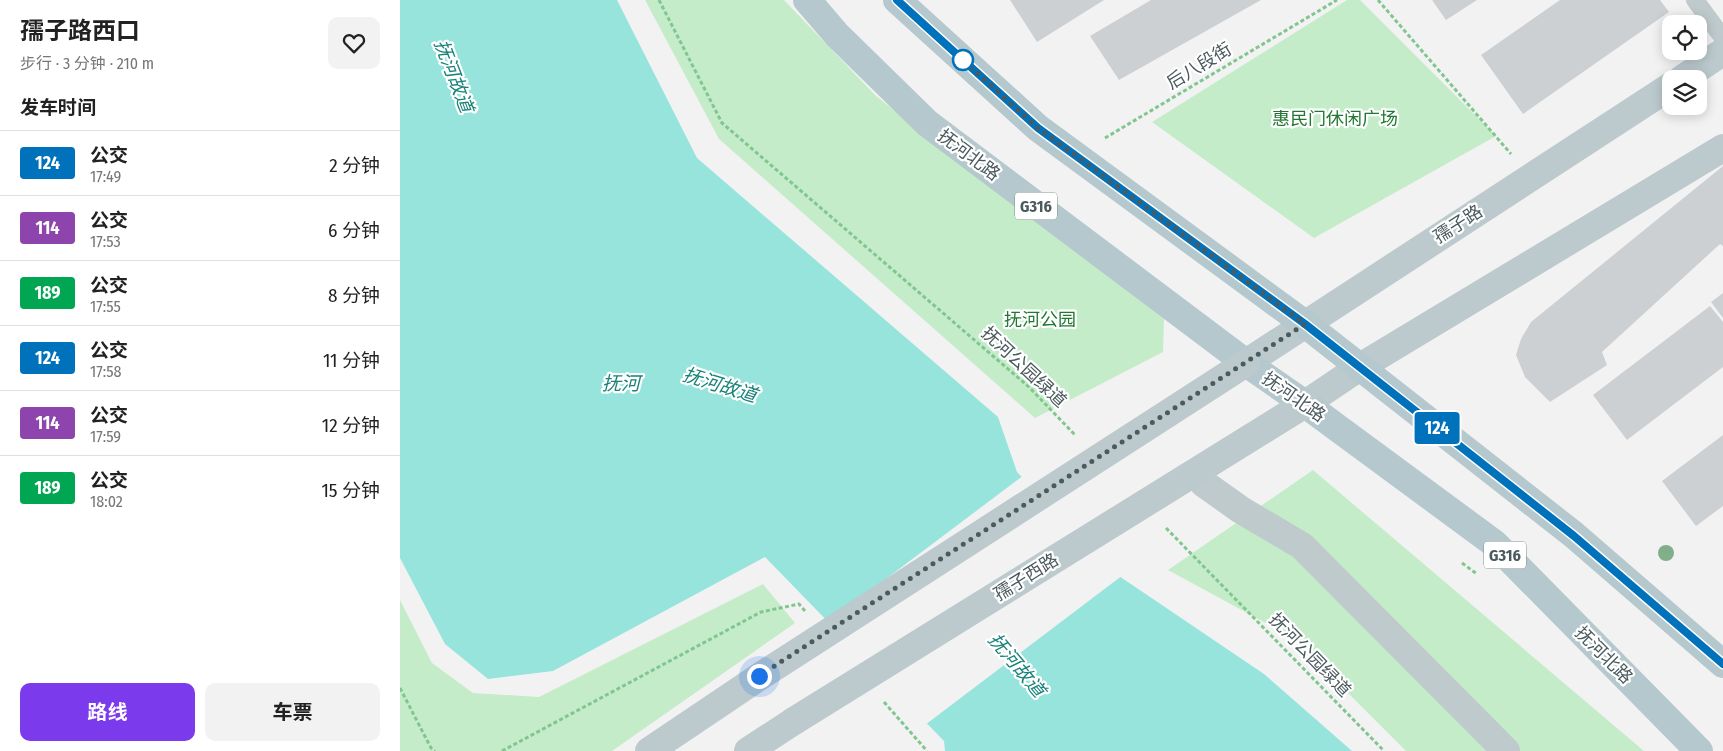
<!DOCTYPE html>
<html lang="zh">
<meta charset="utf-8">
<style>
body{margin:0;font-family:"Fira Sans Condensed","Noto Sans SC",sans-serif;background:#f2f2f2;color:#222;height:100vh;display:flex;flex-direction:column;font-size:19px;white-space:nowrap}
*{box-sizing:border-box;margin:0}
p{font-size:16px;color:#767676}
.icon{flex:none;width:28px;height:28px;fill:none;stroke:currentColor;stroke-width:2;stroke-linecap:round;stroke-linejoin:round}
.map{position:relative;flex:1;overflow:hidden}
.side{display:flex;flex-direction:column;background:#fff;width:400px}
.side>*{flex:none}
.badge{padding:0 10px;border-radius:4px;font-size:18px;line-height:32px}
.controls{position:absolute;left:1262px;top:15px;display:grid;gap:10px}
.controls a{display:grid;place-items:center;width:45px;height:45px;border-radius:10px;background:#fff;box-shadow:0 2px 12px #0003;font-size:25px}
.you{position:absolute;width:25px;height:25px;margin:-12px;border:4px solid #fff;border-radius:50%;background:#1a73e8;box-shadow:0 0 0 8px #1a73e833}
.map>.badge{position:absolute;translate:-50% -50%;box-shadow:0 0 0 2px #fff}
h2{padding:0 20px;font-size:19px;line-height:45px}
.round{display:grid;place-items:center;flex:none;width:52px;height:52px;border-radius:10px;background:#f2f2f2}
.head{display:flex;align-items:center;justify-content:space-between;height:85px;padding:0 20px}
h1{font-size:24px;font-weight:700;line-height:38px}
.primary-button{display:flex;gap:10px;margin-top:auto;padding:10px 20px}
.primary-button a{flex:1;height:58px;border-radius:10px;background:#7c3aed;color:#fff;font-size:20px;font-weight:700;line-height:58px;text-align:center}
.primary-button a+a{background:#f2f2f2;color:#222}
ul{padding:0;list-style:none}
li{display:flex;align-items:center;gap:15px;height:65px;padding:0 20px;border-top:1px solid #e0e0e0}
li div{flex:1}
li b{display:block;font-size:19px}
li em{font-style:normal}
li .badge{min-width:55px;font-weight:700;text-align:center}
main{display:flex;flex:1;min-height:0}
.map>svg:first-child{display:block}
.green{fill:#c5ecc9}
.water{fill:#97e4dd}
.pier{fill:#f3f2f2}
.building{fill:#ccd0d2}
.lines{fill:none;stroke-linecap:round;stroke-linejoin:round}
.path{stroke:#80c68f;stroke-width:3;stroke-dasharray:4 2.5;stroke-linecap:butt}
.lane{stroke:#bfcacc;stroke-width:18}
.street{stroke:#bfcacc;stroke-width:28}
.secondary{stroke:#bccace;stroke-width:28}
.primary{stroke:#b4c8cd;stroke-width:28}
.secondary-bridge{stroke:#bccace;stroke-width:28}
.tree{fill:#80af89}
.line-casing{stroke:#fff;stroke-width:11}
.line{stroke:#0072bc;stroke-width:8}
.walk{stroke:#4b5a5d;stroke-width:5;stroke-dasharray:0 9}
.stop-dot{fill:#fff;stroke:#0072bc;stroke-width:2.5}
.labels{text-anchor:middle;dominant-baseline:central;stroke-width:4.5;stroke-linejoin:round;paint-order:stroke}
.shield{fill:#fff;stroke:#818c8e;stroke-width:1}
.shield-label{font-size:16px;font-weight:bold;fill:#4b5a5d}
.street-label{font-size:18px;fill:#4b5a5d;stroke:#fff}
.park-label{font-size:18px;fill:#217833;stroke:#fff}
.water-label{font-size:19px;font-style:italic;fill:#198379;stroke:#fff}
</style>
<main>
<section class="side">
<div class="head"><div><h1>孺子路西口</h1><p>步行 · 3 分钟 · 210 m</p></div><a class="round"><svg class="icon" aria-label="heart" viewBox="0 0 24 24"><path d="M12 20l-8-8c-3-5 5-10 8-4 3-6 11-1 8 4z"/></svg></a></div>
<h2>发车时间</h2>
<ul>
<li><span class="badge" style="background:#0072bc;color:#fff">124</span><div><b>公交</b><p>17:49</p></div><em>2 分钟</em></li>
<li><span class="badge" style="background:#8e44ad;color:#fff">114</span><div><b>公交</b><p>17:53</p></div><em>6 分钟</em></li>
<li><span class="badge" style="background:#00a651;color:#fff">189</span><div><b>公交</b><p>17:55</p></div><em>8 分钟</em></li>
<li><span class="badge" style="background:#0072bc;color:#fff">124</span><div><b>公交</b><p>17:58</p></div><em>11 分钟</em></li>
<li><span class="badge" style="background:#8e44ad;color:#fff">114</span><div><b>公交</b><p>17:59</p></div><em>12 分钟</em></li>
<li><span class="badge" style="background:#00a651;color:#fff">189</span><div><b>公交</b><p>18:02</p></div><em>15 分钟</em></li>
</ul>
<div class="primary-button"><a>路线</a><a>车票</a></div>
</section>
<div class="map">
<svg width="1323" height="751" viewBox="0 0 1323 751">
<rect width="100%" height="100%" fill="#f3f2f2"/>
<!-- green -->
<path class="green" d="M 245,0 L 384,0 L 476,96 L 764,319 L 763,352 L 635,418 L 319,139 Z
M 947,0 L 960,0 L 1096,136 L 914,238 L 752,122 Z
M 913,470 L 1244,751 L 1006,751 L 893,638 L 768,570 Z
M 363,584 L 395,623 L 212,751 L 0,751 L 0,600 L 32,663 L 73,693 L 139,697 Z"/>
<!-- water -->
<path class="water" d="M 0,0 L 217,0 L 297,158 L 598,417 L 617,472 L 719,576 L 864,674 L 952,751 L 545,751 L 544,741 L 365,557 L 153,671 L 88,679 L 45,644 L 0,558 Z"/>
<!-- pier -->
<path class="pier" d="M 624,475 L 723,575 L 525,725 L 426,624 Z"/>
<!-- building -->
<path class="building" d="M 610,0 L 704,0 L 637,42 Z
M 751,0 L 861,0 L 719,80 L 690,36 Z
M 1032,0 L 1077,0 L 1046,20 Z
M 1160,0 L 1260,0 L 1269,12 L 1123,114 L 1081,55 Z
M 1323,166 L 1323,246 L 1320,244 L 1202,352 L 1207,365 L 1150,402 L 1125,377 L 1116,355 L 1121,339 L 1131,322 Z
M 1323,293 L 1323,318 L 1311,302 Z
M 1310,306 L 1323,322 L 1323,367 L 1227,440 L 1193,395 Z
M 1323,435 L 1323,506 L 1296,526 L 1262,481 Z"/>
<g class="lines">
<!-- path -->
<path class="path" d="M 259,0 L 322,123 L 629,387 L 676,436
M 978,0 L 1111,154
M 705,138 L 937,0
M 766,528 L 984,751
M 1062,563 L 1077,574
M 0,688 L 31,748 L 35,751
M 484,702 L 527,751
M 102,751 L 361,612 L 399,604 L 405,611"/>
<!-- lane -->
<path class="lane" d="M 1295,0 L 1323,38"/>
<!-- street -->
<path class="street" d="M 803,483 L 841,510 L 902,546 L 1106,751"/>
<!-- secondary -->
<path class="secondary" d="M 1282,79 L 1323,52
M 846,363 L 1271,86
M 905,404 L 960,367 L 1323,148
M 249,751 L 359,677
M 348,751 L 394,721"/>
<!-- primary -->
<path class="primary" d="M 407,0 L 437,35 L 527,123 L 846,363 L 905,404 L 1095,544 L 1299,751
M 497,0 L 638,128 L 905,324 L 1174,535 L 1323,664"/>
<!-- secondary-bridge -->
<path class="secondary-bridge" d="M 359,677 L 846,363
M 394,721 L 905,404"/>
</g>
<!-- trees -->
<circle class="tree" cx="1266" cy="553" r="8"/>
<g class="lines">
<defs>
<path id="line" d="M 497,0 L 638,128 L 905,324 L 1174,536 L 1323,664"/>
</defs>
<!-- line casing -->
<use href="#line" class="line-casing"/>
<!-- line -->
<use href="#line" class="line"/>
<!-- walk -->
<path class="walk" d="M 359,676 L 905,324 L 638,128 L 563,60"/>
</g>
<!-- markers -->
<circle class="stop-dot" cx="563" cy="60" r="10"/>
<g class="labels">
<!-- shield labels -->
<g class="shield">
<rect x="615" y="192.5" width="42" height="27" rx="4"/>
<rect x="1084" y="541.5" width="42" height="27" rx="4"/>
</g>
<g class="shield-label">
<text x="636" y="206">G316</text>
<text x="1105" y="555">G316</text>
</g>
<!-- street labels -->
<g class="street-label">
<text transform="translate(799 66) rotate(-31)">后八段街</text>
<text transform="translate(569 155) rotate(37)">抚河北路</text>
<text transform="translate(1058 224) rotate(-33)">孺子路</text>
<text transform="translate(624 367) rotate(43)">抚河公园绿道</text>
<text transform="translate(894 397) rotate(35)">抚河北路</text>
<text transform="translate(626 577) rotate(-32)">孺子西路</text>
<text transform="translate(910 655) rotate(46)">抚河公园绿道</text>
<text transform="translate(1204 655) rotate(45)">抚河北路</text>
</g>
<!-- park labels -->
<g class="park-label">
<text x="935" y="119">惠民门休闲广场</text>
<text x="640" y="320">抚河公园</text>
</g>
<!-- water labels -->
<g class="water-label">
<text transform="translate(54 76) rotate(69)">抚河故道</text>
<text x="221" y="383">抚河</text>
<text transform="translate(320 385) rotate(17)">抚河故道</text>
<text transform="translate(617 665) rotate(50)">抚河故道</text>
</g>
</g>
</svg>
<div class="controls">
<a><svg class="icon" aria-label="locate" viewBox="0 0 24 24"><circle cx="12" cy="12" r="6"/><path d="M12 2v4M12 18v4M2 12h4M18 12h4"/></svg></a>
<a><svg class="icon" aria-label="layers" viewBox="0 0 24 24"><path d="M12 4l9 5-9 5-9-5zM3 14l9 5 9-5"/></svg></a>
</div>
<div class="you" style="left:359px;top:676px"></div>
<b class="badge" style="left:1037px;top:428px;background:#0072bc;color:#fff">124</b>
</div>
</main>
